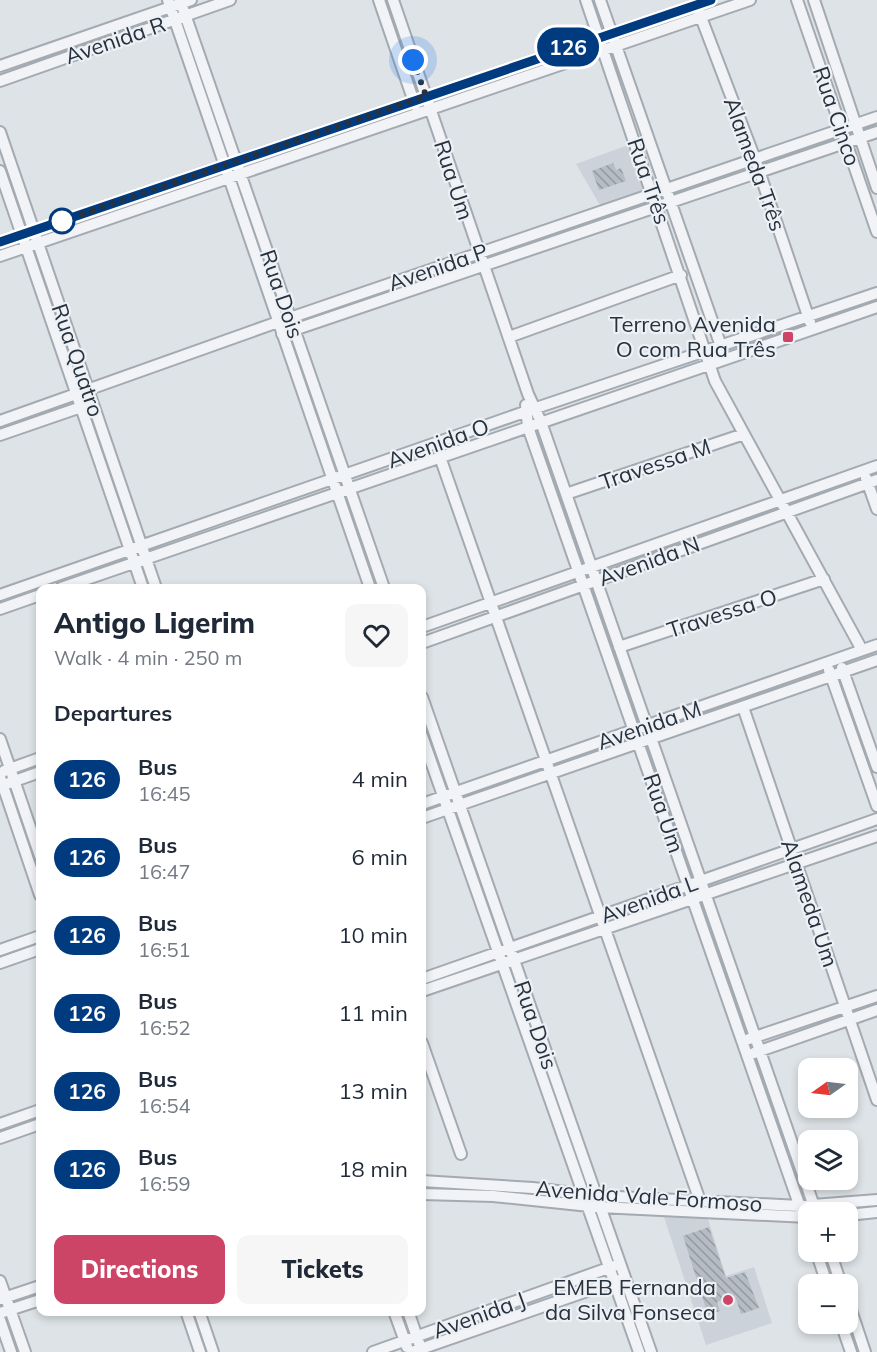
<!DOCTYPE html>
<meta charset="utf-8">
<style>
body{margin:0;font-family:Mulish,sans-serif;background:#f6f6f7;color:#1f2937;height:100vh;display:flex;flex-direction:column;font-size:22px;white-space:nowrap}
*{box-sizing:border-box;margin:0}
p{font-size:20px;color:#747a83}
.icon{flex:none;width:33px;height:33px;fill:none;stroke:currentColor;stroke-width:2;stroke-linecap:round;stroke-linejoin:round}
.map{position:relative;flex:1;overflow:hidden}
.drawer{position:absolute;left:36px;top:584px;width:390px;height:732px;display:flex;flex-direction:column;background:#fff;border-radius:12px;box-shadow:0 3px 9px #0003}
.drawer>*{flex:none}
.badge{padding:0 12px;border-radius:20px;font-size:21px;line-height:39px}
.needle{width:39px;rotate:256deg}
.tools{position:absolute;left:798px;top:1058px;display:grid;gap:12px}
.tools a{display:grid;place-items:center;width:60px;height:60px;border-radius:12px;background:#fff;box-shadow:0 3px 9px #0003;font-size:30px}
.you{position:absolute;width:30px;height:30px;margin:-15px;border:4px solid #fff;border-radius:50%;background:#1a73e8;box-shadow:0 0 0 9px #1a73e833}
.map>.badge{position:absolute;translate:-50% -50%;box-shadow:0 0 0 3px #fff}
h2{padding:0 18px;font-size:22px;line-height:54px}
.round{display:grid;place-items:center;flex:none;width:63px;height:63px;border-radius:12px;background:#f6f6f7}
.summary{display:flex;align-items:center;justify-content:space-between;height:102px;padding:0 18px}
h1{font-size:28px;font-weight:800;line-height:45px}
.primary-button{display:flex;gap:12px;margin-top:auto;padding:12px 18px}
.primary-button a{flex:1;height:69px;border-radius:12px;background:#c46;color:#fff;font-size:24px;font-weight:800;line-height:69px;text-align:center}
.primary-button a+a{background:#f6f6f7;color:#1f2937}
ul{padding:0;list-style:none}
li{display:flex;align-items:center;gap:18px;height:78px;padding:0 18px}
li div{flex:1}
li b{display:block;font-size:22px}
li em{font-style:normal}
li .badge{min-width:66px;font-weight:700;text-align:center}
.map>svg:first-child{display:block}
.built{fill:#ccd2d9}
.building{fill:url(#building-back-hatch)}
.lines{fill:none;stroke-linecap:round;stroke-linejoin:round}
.minor-casing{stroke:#a3aab1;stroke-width:14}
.minor{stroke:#f1f3f6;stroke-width:10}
.line-casing{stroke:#fff;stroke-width:14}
.line{stroke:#003b80;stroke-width:9}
.walk{stroke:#27323e;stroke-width:6;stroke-dasharray:0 10.8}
.stop-dot{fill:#fff;stroke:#003b80;stroke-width:3}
.poi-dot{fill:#c46;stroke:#edf1f5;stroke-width:2}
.labels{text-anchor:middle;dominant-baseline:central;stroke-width:4.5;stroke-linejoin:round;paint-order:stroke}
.street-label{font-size:22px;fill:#27323e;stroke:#edf1f5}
.poi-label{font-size:22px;fill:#27323e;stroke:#edf1f5;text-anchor:end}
</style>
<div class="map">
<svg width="877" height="1352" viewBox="0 0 877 1352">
<defs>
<pattern id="building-back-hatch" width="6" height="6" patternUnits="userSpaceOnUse" patternTransform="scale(1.5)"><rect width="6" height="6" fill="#b5bcc4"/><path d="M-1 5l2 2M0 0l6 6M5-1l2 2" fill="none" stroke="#9399a1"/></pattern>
</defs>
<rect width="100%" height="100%" fill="#dee3e7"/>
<!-- built -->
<path class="built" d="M 631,144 L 648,192 L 601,207 L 576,164 Z
M 662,1211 L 706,1213 L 726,1276 L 754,1267 L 772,1323 L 706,1345 Z"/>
<!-- building -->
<path class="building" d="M 613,163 L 616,170 L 621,168 L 626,181 L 599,190 L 592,171 Z
M 709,1227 L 726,1278 L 745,1272 L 759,1308 L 741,1314 L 735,1296 L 717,1302 L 720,1311 L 708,1315 L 683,1236 Z"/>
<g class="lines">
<defs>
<path id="minor" d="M 168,0 L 370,588
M 180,0 L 384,588
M 379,0 L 415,105
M 393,0 L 528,394 L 541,422 L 816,1212
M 586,0 L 715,381 L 862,650
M 600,0 L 723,352
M 797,0 L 877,232
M 814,0 L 877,188
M 699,12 L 755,159 L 810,322
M 0,66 L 191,0
M 0,81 L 230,0
M 0,132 L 156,588
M 0,171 L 143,588
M 0,242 L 711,0
M 0,256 L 750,0
M 282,334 L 877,132
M 509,337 L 681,275
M 526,405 L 528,427 L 808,1230
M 0,421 L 278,322 L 877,117
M 0,435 L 87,405
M 440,457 L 700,1201
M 866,478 L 877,509
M 566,494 L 744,434
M 61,588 L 877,307
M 0,595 L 536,408 L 877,293
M 0,609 L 40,595
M 422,627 L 877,466
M 422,643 L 877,480
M 619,647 L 824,579
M 842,668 L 877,767
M 829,670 L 877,806
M 422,697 L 651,1352
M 743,707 L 877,1100
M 422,736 L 639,1352
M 0,739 L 40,856
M 4,771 L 40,758
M 0,777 L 40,895
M 9,783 L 40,772
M 422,804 L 877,645
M 422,818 L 877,660
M 0,950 L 40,936
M 0,963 L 40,949
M 422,979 L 877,819
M 422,991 L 877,836
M 749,1039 L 877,996
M 422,1043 L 461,1154
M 754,1053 L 877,1010
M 0,1124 L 40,1110
M 0,1138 L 40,1124
M 422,1181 L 533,1188 L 597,1196 L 800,1206 L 877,1200
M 422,1194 L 493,1196 L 599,1207 L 808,1217
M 848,1215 L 877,1212
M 816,1251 L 827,1284
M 830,1251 L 841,1284
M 0,1281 L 25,1352
M 1,1299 L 40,1286
M 848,1301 L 865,1352
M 186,1311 L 200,1352
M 199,1311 L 213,1352
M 394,1311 L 407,1347
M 408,1311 L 419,1343
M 0,1313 L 40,1300
M 0,1320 L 11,1352
M 841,1323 L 851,1352
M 373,1352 L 614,1266
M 412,1352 L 619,1280"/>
</defs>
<!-- minor casing -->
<use href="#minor" class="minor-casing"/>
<!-- minor -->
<use href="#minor" class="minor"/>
</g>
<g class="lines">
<defs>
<path id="line" d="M 0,242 L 711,0"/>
</defs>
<!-- line casing -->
<use href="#line" class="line-casing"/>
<!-- line -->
<use href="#line" class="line"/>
<!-- walk -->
<path class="walk" d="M 62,221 L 426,96 L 413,60"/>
</g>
<!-- markers -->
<circle class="stop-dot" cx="62" cy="221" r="12"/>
<g class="poi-dot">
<rect x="782" y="331" width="12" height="12" rx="3"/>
<circle cx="728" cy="1300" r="6"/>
</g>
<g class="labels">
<!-- street labels -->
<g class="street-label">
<text transform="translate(115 40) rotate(-19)">Avenida R</text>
<text transform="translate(837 116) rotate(71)">Rua Cinco</text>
<text transform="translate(755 164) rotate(70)">Alameda Três</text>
<text transform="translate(454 180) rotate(72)">Rua Um</text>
<text transform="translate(649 181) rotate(71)">Rua Três</text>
<text transform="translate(438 267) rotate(-19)">Avenida P</text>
<text transform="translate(282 294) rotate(71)">Rua Dois</text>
<text transform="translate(78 360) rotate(71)">Rua Quatro</text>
<text transform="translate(438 443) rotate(-20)">Avenida O</text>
<text transform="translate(655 464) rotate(-19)">Travessa M</text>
<text transform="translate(649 561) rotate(-20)">Avenida N</text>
<text transform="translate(722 613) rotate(-18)">Travessa O</text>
<text transform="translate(649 725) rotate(-19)">Avenida M</text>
<text transform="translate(664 813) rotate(71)">Rua Um</text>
<text transform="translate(649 899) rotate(-20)">Avenida L</text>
<text transform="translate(810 903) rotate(71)">Alameda Um</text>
<text transform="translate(536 1025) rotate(71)">Rua Dois</text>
<text transform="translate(649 1196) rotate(4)">Avenida Vale Formoso</text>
<text transform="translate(479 1315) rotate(-20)">Avenida J</text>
</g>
<!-- poi labels -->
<g class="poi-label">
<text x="776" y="324">Terreno Avenida<tspan x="776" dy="25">O com Rua Três</tspan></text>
<text x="716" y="1287">EMEB Fernanda<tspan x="716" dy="25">da Silva Fonseca</tspan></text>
</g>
</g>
</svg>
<div class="tools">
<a><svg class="needle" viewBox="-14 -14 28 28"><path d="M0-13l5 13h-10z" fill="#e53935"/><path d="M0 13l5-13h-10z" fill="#747a83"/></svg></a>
<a><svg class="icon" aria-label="layers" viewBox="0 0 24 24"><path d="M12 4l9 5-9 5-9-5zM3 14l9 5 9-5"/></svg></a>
<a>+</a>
<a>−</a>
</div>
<div class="you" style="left:413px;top:60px"></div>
<b class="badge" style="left:568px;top:47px;background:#003b80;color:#fff">126</b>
<section class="drawer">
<div class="summary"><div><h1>Antigo Ligerim</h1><p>Walk · 4 min · 250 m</p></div><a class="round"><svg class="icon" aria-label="heart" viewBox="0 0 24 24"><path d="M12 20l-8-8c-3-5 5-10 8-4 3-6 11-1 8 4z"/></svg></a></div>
<h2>Departures</h2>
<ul>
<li><span class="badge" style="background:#003b80;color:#fff">126</span><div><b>Bus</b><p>16:45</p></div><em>4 min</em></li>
<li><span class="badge" style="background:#003b80;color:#fff">126</span><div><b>Bus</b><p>16:47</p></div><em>6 min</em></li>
<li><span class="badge" style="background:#003b80;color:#fff">126</span><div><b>Bus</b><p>16:51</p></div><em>10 min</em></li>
<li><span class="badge" style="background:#003b80;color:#fff">126</span><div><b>Bus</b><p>16:52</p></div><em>11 min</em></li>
<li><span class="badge" style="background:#003b80;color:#fff">126</span><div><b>Bus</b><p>16:54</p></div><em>13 min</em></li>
<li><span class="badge" style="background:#003b80;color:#fff">126</span><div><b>Bus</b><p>16:59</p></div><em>18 min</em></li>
</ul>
<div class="primary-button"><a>Directions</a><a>Tickets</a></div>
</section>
</div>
